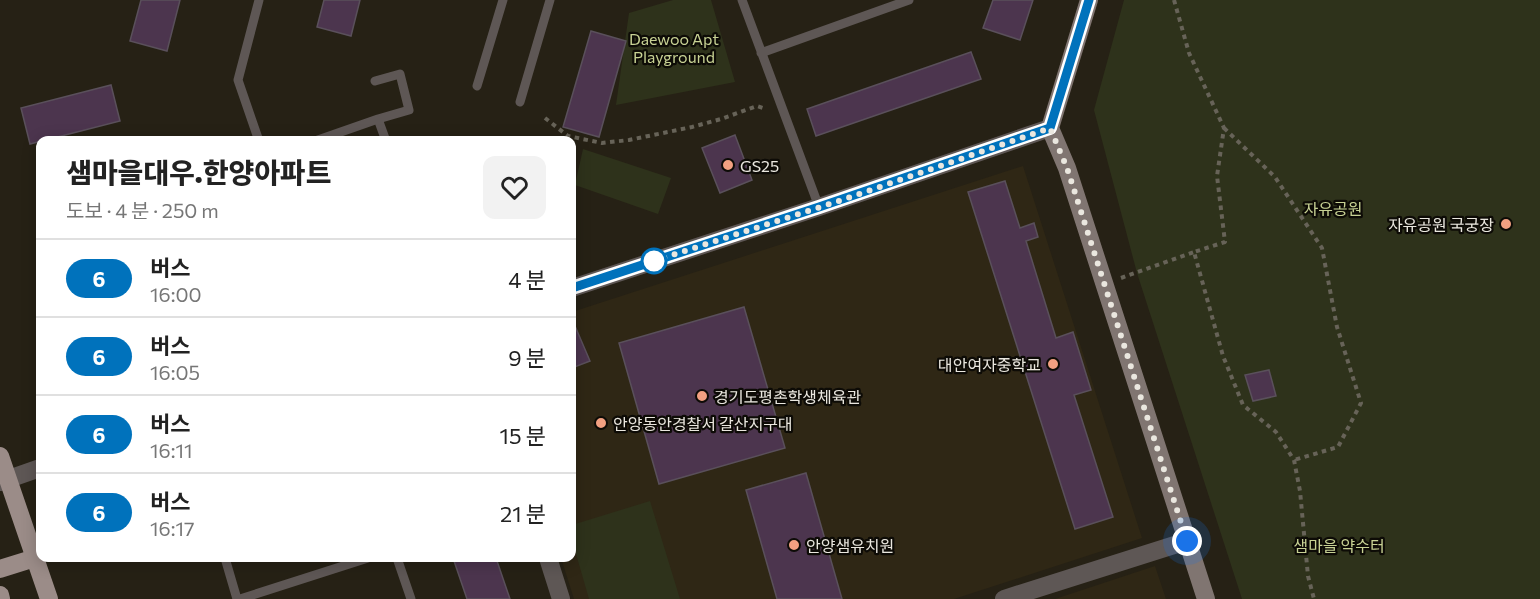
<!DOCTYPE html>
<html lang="ko">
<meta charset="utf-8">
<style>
body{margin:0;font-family:Commissioner,"Noto Sans KR",sans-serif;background:#f2f2f2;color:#222;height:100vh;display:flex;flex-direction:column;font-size:22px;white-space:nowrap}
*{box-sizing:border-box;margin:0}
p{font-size:20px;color:#767676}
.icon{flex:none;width:33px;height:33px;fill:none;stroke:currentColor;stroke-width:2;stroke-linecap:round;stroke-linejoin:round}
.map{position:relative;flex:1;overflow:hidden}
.details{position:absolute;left:36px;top:136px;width:540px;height:426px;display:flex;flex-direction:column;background:#fff;border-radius:12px;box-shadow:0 3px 15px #0003}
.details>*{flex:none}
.badge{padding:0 12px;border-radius:20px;font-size:21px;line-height:39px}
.you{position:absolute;width:30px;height:30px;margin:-15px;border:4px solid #fff;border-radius:50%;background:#1a73e8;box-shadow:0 0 0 9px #1a73e833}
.map>.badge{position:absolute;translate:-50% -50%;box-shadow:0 0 0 3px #fff}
.round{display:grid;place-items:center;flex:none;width:63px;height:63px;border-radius:12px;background:#f2f2f2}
.head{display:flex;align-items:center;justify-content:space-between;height:102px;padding:0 30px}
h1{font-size:28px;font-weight:800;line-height:45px}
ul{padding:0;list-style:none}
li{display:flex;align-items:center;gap:18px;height:78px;padding:0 30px;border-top:2px solid #e0e0e0}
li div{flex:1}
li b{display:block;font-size:22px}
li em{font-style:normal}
li .badge{min-width:66px;font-weight:700;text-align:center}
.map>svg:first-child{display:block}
.built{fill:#2f2715}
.green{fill:#2e321b}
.building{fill:#4c354e;stroke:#5a505b;stroke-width:1.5}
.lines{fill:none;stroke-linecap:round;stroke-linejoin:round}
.path{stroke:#676358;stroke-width:4;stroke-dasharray:4.5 4.5;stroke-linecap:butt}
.lane{stroke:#5e5755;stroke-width:9}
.street{stroke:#5e5755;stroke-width:18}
.secondary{stroke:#807571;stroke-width:18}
.primary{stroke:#9b8c88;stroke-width:18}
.line-casing{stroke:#fff;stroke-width:14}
.line{stroke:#0072bc;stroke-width:9}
.walk{stroke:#eae7df;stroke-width:6;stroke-dasharray:0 10.8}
.poi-dot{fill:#f2a081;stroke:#0d0b06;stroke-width:2}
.stop-dot{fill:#fff;stroke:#0072bc;stroke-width:3}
.labels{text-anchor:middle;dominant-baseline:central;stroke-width:4.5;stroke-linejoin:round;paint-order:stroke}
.park-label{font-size:16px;fill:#c8d294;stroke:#0d0b06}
.poi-label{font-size:16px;fill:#eae7df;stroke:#0d0b06;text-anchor:start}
</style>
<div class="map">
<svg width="1540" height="599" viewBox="0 0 1540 599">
<rect width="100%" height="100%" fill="#262115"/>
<!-- built -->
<path class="built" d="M 1023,166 L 1142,538 L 954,599 L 574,599 L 561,558 L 572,558 L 572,312 Z
M 1155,566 L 1166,599 L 1055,599 Z"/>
<!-- green -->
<path class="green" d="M 673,0 L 711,0 L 735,82 L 616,105 L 629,13 Z
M 1124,0 L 1540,0 L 1540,599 L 1242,599 L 1137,273 L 1094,110 Z
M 583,149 L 671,178 L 658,214 L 575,185 Z
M 650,501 L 680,599 L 589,599 L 572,540 L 572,525 Z"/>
<!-- building -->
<path class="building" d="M 141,0 L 180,0 L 167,51 L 130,41 Z
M 324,0 L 360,0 L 351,36 L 317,27 Z
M 993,0 L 1033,0 L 1020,40 L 983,28 Z
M 591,31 L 626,41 L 599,137 L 563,127 Z
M 971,52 L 981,79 L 816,136 L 807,109 Z
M 111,85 L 120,121 L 30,144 L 21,108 Z
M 735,135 L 752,180 L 720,193 L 702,148 Z
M 1005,181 L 1020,228 L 1034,223 L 1038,237 L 1026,241 L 1056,338 L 1073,332 L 1091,390 L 1074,395 L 1113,517 L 1075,529 L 968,192 Z
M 744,307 L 785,448 L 659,484 L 619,343 Z
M 575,326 L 590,361 L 572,368 L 572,327 Z
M 1269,370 L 1276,396 L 1253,401 L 1245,375 Z
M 806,473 L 842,599 L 777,599 L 746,490 Z
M 453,558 L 496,558 L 510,599 L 467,599 Z"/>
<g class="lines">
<!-- path -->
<path class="path" d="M 1174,0 L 1189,53 L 1224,128 L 1217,176 L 1225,242 L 1194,252 L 1223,356 L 1243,405 L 1276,432 L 1294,460 L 1300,491 L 1308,576 L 1314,599
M 545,118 L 568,136 L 602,143 L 629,140 L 692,127 L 721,119 L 757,106 L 766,109
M 1224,128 L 1275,177 L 1322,248 L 1337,327 L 1361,403 L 1338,447 L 1294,460
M 1121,278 L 1194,252"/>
<!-- lane -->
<path class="lane" d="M 742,0 L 819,207
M 761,53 L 909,0
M 375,81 L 400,74 L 409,110 L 378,119
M 477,86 L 503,0
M 520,102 L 550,0
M 259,141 L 238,80 L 259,0
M 315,141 L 378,119 L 386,141
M 225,558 L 237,599
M 397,558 L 411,599
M 240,599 L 368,558"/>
<!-- street -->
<path class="street" d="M 572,288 L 819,207 L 1050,128
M 0,482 L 40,468
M 548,558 L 561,599
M 1004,599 L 1187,541"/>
<!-- secondary -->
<path class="secondary" d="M 1089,0 L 1050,128 L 1067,168 L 1206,599"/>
<!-- primary -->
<path class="primary" d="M 0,456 L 49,599
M 0,569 L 35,558
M 0,595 L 1,599"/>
</g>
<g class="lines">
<defs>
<path id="line" d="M 572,288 L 819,207 L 1050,128 L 1089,0"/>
</defs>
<!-- line casing -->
<use href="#line" class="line-casing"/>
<!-- line -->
<use href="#line" class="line"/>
<!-- walk -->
<path class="walk" d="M 654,261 L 839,201 L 1050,128 L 1067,168 L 1187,541"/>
</g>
<!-- markers -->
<g class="poi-dot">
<circle cx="728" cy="165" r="6"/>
<circle cx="1506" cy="224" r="6"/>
<circle cx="1053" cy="364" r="6"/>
<circle cx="702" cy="396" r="6"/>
<circle cx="601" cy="423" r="6"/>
<circle cx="794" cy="545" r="6"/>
</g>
<circle class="stop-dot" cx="654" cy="261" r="12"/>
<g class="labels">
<!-- park labels -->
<g class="park-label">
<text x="674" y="38">Daewoo Apt<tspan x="674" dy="18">Playground</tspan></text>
<text x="1333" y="208">자유공원</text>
<text x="1339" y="545">샘마을 약수터</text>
</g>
<!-- poi labels -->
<g class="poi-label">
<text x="740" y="165">GS25</text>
<text x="1494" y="224" text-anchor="end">자유공원 국궁장</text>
<text x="1041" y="364" text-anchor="end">대안여자중학교</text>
<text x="714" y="396">경기도평촌학생체육관</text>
<text x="613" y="423">안양동안경찰서 갈산지구대</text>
<text x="806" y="545">안양샘유치원</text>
</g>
</g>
</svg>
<div class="you" style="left:1187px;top:541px"></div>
<section class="details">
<div class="head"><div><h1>샘마을대우.한양아파트</h1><p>도보 · 4 분 · 250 m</p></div><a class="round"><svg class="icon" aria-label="heart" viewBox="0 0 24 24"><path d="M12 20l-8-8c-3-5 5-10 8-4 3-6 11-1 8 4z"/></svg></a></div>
<ul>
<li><span class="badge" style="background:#0072bc;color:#fff">6</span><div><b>버스</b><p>16:00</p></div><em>4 분</em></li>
<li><span class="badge" style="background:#0072bc;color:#fff">6</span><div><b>버스</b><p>16:05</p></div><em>9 분</em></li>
<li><span class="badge" style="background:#0072bc;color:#fff">6</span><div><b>버스</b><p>16:11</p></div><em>15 분</em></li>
<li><span class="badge" style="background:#0072bc;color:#fff">6</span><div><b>버스</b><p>16:17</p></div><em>21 분</em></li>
</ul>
</section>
</div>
